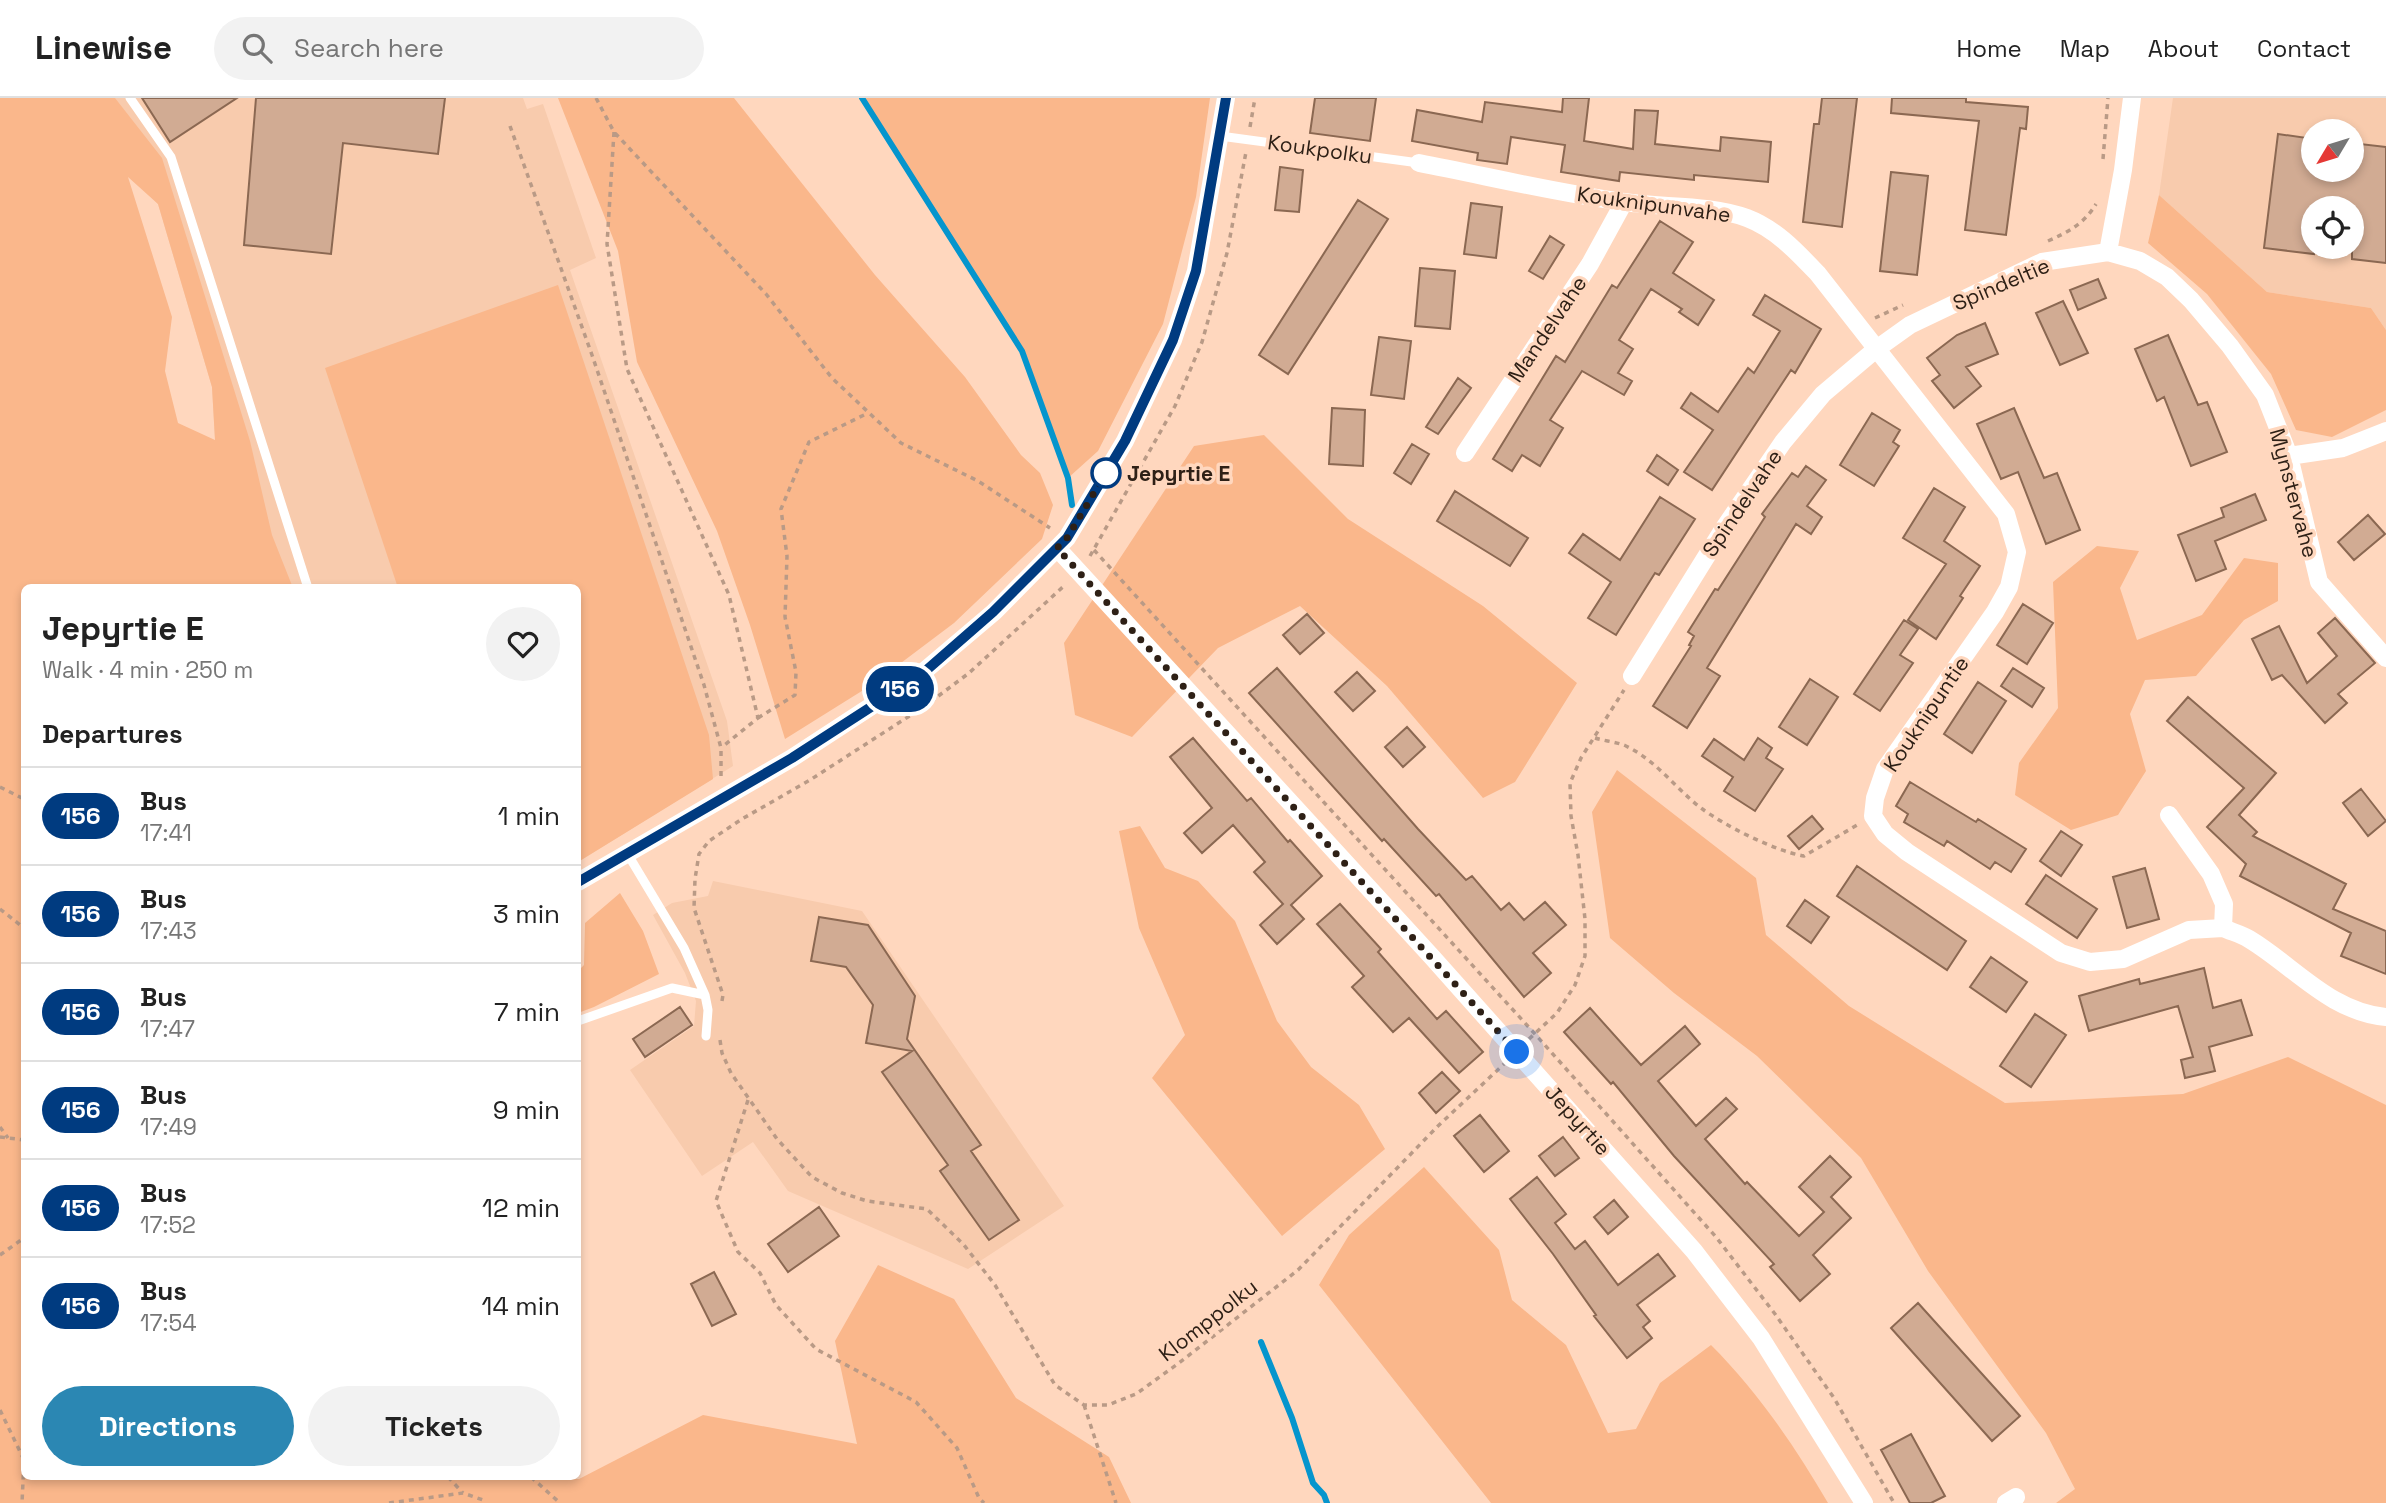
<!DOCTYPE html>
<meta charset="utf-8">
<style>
body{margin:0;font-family:"Space Grotesk",sans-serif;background:#f2f2f2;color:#222;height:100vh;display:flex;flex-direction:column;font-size:26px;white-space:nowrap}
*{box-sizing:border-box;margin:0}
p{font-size:23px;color:#767676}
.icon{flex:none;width:38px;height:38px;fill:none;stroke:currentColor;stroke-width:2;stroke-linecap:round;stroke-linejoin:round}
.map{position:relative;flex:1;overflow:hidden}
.side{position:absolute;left:21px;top:486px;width:560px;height:896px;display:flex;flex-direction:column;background:#fff;border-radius:10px;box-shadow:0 4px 10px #0003}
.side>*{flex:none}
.badge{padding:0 14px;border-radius:23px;font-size:24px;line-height:46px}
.needle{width:46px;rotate:232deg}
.tools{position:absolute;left:2301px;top:21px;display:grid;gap:14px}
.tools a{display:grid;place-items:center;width:63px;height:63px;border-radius:50%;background:#fff;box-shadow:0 4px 10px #0003;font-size:35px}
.you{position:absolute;width:35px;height:35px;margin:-18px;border:5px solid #fff;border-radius:50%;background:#1a73e8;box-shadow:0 0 0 10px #1a73e833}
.map>.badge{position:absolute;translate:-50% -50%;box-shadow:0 0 0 4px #fff}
h2{padding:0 21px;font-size:26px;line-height:63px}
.round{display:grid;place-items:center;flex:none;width:74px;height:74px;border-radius:37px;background:#f2f2f2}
.summary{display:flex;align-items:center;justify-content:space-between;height:119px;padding:0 21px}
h1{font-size:33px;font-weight:700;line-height:52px}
.action{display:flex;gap:14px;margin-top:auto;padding:14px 21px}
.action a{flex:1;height:80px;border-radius:42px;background:#2b87b3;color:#fff;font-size:28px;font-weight:700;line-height:80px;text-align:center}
.action a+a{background:#f2f2f2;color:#222}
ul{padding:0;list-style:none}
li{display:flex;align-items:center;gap:21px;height:98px;padding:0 21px;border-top:2px solid #e0e0e0}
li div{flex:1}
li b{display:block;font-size:26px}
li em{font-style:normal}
li .badge{min-width:77px;font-weight:700;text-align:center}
header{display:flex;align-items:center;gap:42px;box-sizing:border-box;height:98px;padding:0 35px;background:#fff;border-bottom:2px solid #e0e0e0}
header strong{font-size:33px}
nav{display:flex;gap:38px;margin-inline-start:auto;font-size:24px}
.search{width:490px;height:63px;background:#f2f2f2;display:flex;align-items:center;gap:18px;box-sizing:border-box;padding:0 24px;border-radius:38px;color:#767676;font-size:26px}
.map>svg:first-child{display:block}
.built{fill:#f8cbad;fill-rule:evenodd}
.green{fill:#fab78b;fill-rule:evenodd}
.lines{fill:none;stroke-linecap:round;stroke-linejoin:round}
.stream{stroke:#0595cd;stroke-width:6}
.building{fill:#d1ab93;stroke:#8b6852;stroke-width:2}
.path{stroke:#b99a86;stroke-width:3.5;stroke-dasharray:5 5;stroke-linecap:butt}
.lane{stroke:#fff;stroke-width:9}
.street{stroke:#fff;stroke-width:18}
.line-casing{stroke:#fff;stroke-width:16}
.line{stroke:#003b80;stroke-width:10}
.walk{stroke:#2e2016;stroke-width:7;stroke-dasharray:0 12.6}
.stop-dot{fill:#fff;stroke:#003b80;stroke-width:3.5}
.labels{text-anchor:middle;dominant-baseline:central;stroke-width:7;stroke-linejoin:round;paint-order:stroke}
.street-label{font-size:21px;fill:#2e2016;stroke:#ffd7be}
.stop-label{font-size:21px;font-weight:bold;fill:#2e2016;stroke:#ffd7be;text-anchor:start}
</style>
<header>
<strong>Linewise</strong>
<div class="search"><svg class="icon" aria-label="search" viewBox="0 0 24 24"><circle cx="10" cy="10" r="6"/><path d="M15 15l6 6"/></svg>Search here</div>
<nav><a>Home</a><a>Map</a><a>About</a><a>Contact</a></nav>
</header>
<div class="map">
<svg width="2386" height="1405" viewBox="0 0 2386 1405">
<rect width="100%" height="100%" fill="#ffd7be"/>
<!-- built -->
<path class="built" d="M 51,0 L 523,0 L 527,11 L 543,6 L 596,160 L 570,172 L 727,623 L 733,668 L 578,764 L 578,490 L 242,490 L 215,342 L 212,289 L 158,106 Z
M 2173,0 L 2386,0 L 2386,232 L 2371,210 L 2267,194 L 2159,97 ZM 2314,33 L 2352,33 L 2352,72 L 2314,72 ZM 2314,110 L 2352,110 L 2352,149 L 2314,149 Z
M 713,783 L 862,813 L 1064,1108 L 968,1171 L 788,1093 L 753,1044 L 702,1078 L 630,972 L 694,928 L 696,903 L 685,875 L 653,817 L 672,805 L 708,798 Z"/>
<!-- green -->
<path class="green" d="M 0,0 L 115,0 L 162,60 L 250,343 L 272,437 L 293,490 L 24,490 L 24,1379 L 579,1381 L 703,1317 L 857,1346 L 835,1243 L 878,1167 L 954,1201 L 1016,1300 L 1109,1359 L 1131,1405 L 0,1405 ZM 128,79 L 158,106 L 212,289 L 215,342 L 178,325 L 165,273 L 172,219 Z
M 558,0 L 734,0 L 875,177 L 965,279 L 1021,357 L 1040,375 L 1053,407 L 1042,441 L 954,525 L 873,586 L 785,641 L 750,527 L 717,433 L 637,264 L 618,153 Z
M 862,0 L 1210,0 L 1196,99 L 1163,226 L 1098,353 L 1068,380 L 1022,253 Z
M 2159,97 L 2267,194 L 2371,210 L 2386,232 L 2386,312 L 2332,339 L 2296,332 L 2271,276 L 2207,196 L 2148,145 Z
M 558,187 L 709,637 L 713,681 L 578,764 L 578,490 L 398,490 L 325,270 Z
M 1264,337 L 1348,421 L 1483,508 L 1577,585 L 1515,684 L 1483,700 L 1387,588 L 1300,508 L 1218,550 L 1132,639 L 1075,617 L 1064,545 L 1194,348 Z
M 2097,448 L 2139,453 L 2120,490 L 2137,542 L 2202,517 L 2244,460 L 2278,465 L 2278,503 L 2244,522 L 2196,578 L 2145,582 L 2130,616 L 2146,673 L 2118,717 L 2071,732 L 2015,697 L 2019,665 L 2058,610 L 2053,484 Z
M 1617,672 L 1756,780 L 1766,837 L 1849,908 L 2005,1005 L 2183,996 L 2288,959 L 2386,1007 L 2386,1405 L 2056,1405 L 2075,1391 L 2046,1335 L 1928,1173 L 1861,1060 L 1757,958 L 1674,895 L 1610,840 L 1592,714 Z
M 1140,728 L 1165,770 L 1198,783 L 1235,823 L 1277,923 L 1311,969 L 1359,1007 L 1385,1051 L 1282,1138 L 1152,980 L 1185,937 L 1139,830 L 1119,733 Z
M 620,795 L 643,833 L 659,876 L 594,909 L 578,915 L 578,873 L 584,867 L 585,825 Z
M 1424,1069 L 1499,1152 L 1512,1202 L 1566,1247 L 1608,1335 L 1636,1331 L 1660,1285 L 1711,1247 C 1757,1293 1795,1348 1828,1405 L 1491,1405 L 1319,1187 L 1349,1137 Z"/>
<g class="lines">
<!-- stream -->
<path class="stream" d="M 862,0 L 1022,253 L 1068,380 L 1072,407
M 1261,1244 L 1292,1320 L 1313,1385 L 1324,1397 L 1327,1405"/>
</g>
<!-- building -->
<path class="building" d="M 142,0 L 237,0 L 170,44 Z
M 256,0 L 445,0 L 438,56 L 343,45 L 331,156 L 244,147 Z
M 1315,0 L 1376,0 L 1370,43 L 1310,35 Z
M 1563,0 L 1589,0 L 1584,43 L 1633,51 L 1635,12 L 1658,13 L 1655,46 L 1720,53 L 1721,39 L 1771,44 L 1768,84 L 1694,77 L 1694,82 L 1620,74 L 1619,83 L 1561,74 L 1565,47 L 1511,39 L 1507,66 L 1477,62 L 1478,55 L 1412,43 L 1417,12 L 1482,24 L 1485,4 L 1562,14 Z
M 1822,0 L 1857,0 L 1842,129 L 1803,124 L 1814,26 L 1819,26 Z
M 1892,0 L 1966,0 L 1966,4 L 2028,9 L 2026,31 L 2020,30 L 2006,137 L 1965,132 L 1979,23 L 1891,15 Z
M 2278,36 L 2314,41 L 2314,72 L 2352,72 L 2352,45 L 2386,49 L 2386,165 L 2352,161 L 2352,110 L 2314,110 L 2314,156 L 2264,150 Z
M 1280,69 L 1303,72 L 1299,114 L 1275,112 Z
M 1891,74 L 1928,78 L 1917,177 L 1880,173 Z
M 1358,102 L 1388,121 L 1288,276 L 1259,257 Z
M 1471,105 L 1502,109 L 1496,160 L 1464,156 Z
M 1660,123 L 1693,144 L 1673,175 L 1714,202 L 1698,227 L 1679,214 L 1682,211 L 1651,191 L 1619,242 L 1633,251 L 1618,275 L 1632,283 L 1624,297 L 1582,273 L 1550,322 L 1563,330 L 1540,368 L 1522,357 L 1512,373 L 1493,361 L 1556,258 L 1565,264 L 1612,187 L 1617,190 Z
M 1550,138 L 1564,147 L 1543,181 L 1529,173 Z
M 1420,170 L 1455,173 L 1450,231 L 1415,228 Z
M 2098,181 L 2106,200 L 2078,212 L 2070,192 Z
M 1765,197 L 1821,231 L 1795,275 L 1791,272 L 1712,392 L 1684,374 L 1713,332 L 1681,310 L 1691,295 L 1718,314 L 1748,270 L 1754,275 L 1780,233 L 1753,217 Z
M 2063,203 L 2088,255 L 2060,267 L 2036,215 Z
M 1985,225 L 1998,256 L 1966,269 L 1981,288 L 1954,310 L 1932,283 L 1940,277 L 1927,260 L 1957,237 Z
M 2168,237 L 2198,307 L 2207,304 L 2227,354 L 2191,368 L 2164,299 L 2157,303 L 2135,251 Z
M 1379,239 L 1411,243 L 1404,301 L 1371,297 Z
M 1458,280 L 1471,290 L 1438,336 L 1426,329 Z
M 1332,310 L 1365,312 L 1363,368 L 1329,366 Z
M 2014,310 L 2044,380 L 2057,375 L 2080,432 L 2046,446 L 2018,374 L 2001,381 L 1977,326 Z
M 1872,315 L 1900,332 L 1893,344 L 1899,348 L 1874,388 L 1840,367 Z
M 1412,346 L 1429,356 L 1411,386 L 1394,375 Z
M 1657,357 L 1678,372 L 1668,387 L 1647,373 Z
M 1806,368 L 1826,382 L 1807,408 L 1822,419 L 1811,436 L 1796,426 L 1707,570 L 1720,578 L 1687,630 L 1653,608 L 1691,548 L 1689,547 L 1694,538 L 1688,534 L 1715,491 L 1718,492 L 1765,419 L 1762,416 L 1792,375 L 1798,379 Z
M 1934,390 L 1965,409 L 1944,443 L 1980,468 L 1960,498 L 1963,500 L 1936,541 L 1908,522 L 1946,466 L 1903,440 Z
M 1455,393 L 1528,440 L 1510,468 L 1437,423 Z
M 2255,396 L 2266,422 L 2215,443 L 2226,471 L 2196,483 L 2178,437 L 2224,419 L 2221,410 Z
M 1660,399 L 1695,421 L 1659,477 L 1655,475 L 1616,537 L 1588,520 L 1611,484 L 1569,455 L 1583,436 L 1620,462 Z
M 2368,417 L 2385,436 L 2354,462 L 2338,444 Z
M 2023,506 L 2053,525 L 2027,566 L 1997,547 Z
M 1307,516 L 1324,535 L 1300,556 L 1283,537 Z
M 2335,520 L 2375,565 L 2338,596 L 2347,605 L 2325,625 L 2282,577 L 2272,582 L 2252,541 L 2279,528 L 2307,585 L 2337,558 L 2318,535 Z
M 1904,522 L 1918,531 L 1900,557 L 1913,565 L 1880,613 L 1854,596 Z
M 1277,570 L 1418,731 L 1466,782 L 1472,778 L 1501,812 L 1509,805 L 1524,822 L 1545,804 L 1566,827 L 1533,855 L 1551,875 L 1524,899 L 1439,796 L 1436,798 L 1384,741 L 1382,743 L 1249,595 Z
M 2013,570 L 2044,590 L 2032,609 L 2001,588 Z
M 1357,574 L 1375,593 L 1353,613 L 1335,594 Z
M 1810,581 L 1838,599 L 1807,647 L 1779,629 Z
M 1978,584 L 2006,603 L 1972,655 L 1944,636 Z
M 2188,599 L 2276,675 L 2239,717 L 2257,734 L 2253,738 L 2346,786 L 2333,811 L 2386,833 L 2386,876 L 2341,858 L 2351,835 L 2240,778 L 2246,766 L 2207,729 L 2244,690 L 2167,623 Z
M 1407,629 L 1425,649 L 1403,669 L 1385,649 Z
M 1193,640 L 1247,703 L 1251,700 L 1288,744 L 1290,742 L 1322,778 L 1291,807 L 1304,821 L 1277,846 L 1260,827 L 1283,806 L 1254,774 L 1265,764 L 1233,727 L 1202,755 L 1184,735 L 1212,710 L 1170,659 Z
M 1758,640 L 1772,650 L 1766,660 L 1783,671 L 1755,713 L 1724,693 L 1733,679 L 1702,658 L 1714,641 L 1744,662 Z
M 1910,684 L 1976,724 L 1978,721 L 2026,751 L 2011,774 L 1995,764 L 1990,771 L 1947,743 L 1944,748 L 1904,724 L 1908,716 L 1896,708 Z
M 2361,691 L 2386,723 L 2368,738 L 2343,705 Z
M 1812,718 L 1823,731 L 1799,751 L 1788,738 Z
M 2061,733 L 2082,747 L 2061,778 L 2040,763 Z
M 1857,768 L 1966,843 L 1947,872 L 1837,798 Z
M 2145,770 L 2159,821 L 2127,830 L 2113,779 Z
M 2046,777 L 2097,811 L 2077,840 L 2026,806 Z
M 1805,802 L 1829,819 L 1811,845 L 1787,828 Z
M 1340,806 L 1381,851 L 1378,854 L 1437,921 L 1446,913 L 1483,954 L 1459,975 L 1409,920 L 1393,934 L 1352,889 L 1364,878 L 1317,826 Z
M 819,819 L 868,827 L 915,898 L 907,941 L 981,1047 L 971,1053 L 1019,1122 L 989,1142 L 940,1073 L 948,1067 L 882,974 L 912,953 L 866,945 L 873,907 L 846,869 L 811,863 Z
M 1991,859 L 2027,884 L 2006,914 L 1970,889 Z
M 2204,870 L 2213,910 L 2241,902 L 2252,937 L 2209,949 L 2215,973 L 2185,980 L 2181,962 L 2193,959 L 2178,908 L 2089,933 L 2079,898 L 2139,881 L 2140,886 Z
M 680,909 L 692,927 L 645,959 L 633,941 Z
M 1590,910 L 1641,967 L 1685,928 L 1700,946 L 1658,983 L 1696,1028 L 1726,1000 L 1737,1011 L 1705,1041 L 1745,1086 L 1747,1084 L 1799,1138 L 1824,1114 L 1799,1089 L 1830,1058 L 1851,1079 L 1831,1099 L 1851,1120 L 1813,1157 L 1830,1176 L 1800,1203 L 1770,1169 L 1774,1166 L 1674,1058 L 1613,984 L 1611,986 L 1564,934 Z
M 2035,916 L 2066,937 L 2031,989 L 2000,968 Z
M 1442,974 L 1460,993 L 1436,1015 L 1419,995 Z
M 1480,1017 L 1509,1053 L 1484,1074 L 1454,1038 Z
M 1563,1039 L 1579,1060 L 1555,1078 L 1539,1058 Z
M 1537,1079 L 1566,1116 L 1555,1125 L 1575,1151 L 1585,1143 L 1618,1187 L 1658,1156 L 1675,1178 L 1637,1207 L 1650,1223 L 1643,1229 L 1652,1240 L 1627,1260 L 1594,1218 L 1596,1217 L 1553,1156 L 1510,1101 Z
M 1614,1102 L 1628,1119 L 1608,1136 L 1594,1119 Z
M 819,1109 L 839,1138 L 788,1174 L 768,1146 Z
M 714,1174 L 736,1216 L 712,1228 L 691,1186 Z
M 1918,1205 L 2020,1318 L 1992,1343 L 1891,1230 Z
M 1911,1336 L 1945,1398 L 1931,1405 L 1910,1405 L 1881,1352 Z"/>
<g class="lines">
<!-- path -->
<path class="path" d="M 596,0 L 614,34 L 766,196 L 832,280 L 901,345 L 978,383 L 1050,430
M 510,28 L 592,257 L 704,587 L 721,650 L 721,680
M 1250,29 L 1255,0
M 614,34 L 607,146 L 627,271 L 729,497 L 758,620 L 722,649
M 2103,61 L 2108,0
M 2048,143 C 2068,134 2084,126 2096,106
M 1875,220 L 1903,207
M 1094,452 L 1535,936 L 1716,1139 L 1775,1216 L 1834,1300 L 1894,1405
M 1090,458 L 1175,308 L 1202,244 L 1227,155 L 1246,54
M 758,620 L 795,597 L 796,574 L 785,519 L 787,458 L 781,411 L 809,344 L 868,315
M 1595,640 C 1605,643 1617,644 1626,648 C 1657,663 1675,690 1701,710 C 1725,728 1775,753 1804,758 L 1859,726
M 0,689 L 24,701
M 0,811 L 24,830
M 722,903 L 723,897 L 694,810 L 695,781 L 699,756 L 709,743 L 742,721 L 810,682 L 925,608 L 969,575 L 1065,487
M 1529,941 L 1557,915 L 1575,887 L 1585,858 L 1585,821 L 1578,757 L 1571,718 L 1570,685 L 1581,660 L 1624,592
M 720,942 L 722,955 L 731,975 L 777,1041 L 812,1079 L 842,1095 L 867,1103 L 927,1111 L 964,1147 L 995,1187 L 1055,1287 L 1084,1307 L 1108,1307 L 1136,1296 L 1179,1265 L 1298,1172 L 1438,1028 L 1504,966
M 748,1002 L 716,1103 L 738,1154 L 760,1175 L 776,1207 L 816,1251 L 916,1304 L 957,1350 L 979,1400 L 984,1405
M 0,1029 L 8,1040
M 0,1039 L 24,1042
M 0,1157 L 24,1140
M 1084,1307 L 1116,1405
M 0,1312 L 24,1362 L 22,1405
M 448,1379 L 463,1395
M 531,1379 L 560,1405
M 389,1405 L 463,1395 L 483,1402 L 483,1405"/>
<!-- lane -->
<path class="lane" d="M 130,0 L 171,59 L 308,490
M 1220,38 L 1419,65
M 627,755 L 684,850 L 705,897 L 708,912 L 706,938
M 578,923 L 672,890 L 705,897"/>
<!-- street -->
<path class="street" d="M 1419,65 C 1487,78 1556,95 1624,104 C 1664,110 1708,106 1747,120 C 1776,131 1797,154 1818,176 L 2006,416 L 2017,454 L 2009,489 L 1995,514 L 1885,671 L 1875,700 L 1873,718 L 1885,736 L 1907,754 L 2061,855 L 2090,864 L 2123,861 L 2189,832 L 2223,830
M 2108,154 L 2140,163 L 2167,179 L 2191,202 L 2230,248 L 2265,297 L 2289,358 L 2319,484 L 2386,560
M 1465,355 L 1590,166 L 1624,104
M 2289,358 L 2343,350 L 2386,333
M 1057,450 L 1432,859 L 1694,1153 L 1761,1240 L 1864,1405
M 1632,578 L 1724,430 L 1783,344 L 1823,296 L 1875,252 L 1910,227 L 2042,164 L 2108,154 L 2123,72 L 2132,0
M 2169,717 L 2211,776 L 2224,806 L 2223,830 C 2232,834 2241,836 2249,841 C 2294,868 2330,914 2386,919
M 578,784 L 792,660 L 922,575 L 994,514 L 1067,440 L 1125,343 L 1173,242 L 1196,173 L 1226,0
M 2006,1405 L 2016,1399"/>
</g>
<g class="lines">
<defs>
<path id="line" d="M 578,784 L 792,660 L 922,576 L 993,514 L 1067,440 L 1125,343 L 1173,242 L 1196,173 L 1226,0"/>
</defs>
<!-- line casing -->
<use href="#line" class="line-casing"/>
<!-- line -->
<use href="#line" class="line"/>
<!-- walk -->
<path class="walk" d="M 1106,375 L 1067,440 L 1057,450 L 1517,954"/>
</g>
<!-- markers -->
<circle class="stop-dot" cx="1106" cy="375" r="14"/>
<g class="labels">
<!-- street labels -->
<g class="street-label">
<text transform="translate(1320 51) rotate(8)">Koukpolku</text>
<text transform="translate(1654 106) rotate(8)">Kouknipunvahe</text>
<text transform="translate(2001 186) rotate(-23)">Spindeltie</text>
<text transform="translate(1547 231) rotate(-56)">Mandelvahe</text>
<text transform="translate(2294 395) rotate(75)">Mynstervahe</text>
<text transform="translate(1742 405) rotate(-56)">Spindelvahe</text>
<text transform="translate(1926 616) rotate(-56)">Kouknipuntie</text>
<text transform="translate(1578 1022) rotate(48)">Jepyrtie</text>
<text transform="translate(1208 1222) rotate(-38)">Klomppolku</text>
</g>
<!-- stop labels -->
<g class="stop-label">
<text x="1127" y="375">Jepyrtie E</text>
</g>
</g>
</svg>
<div class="tools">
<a><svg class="needle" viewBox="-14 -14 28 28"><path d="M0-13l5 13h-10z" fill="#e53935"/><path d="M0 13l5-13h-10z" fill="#767676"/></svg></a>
<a><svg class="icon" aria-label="locate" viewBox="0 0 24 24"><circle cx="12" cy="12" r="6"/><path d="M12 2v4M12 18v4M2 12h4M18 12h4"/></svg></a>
</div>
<div class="you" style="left:1517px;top:954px"></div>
<b class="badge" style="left:900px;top:591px;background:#003b80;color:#fff">156</b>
<section class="side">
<div class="summary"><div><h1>Jepyrtie E</h1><p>Walk · 4 min · 250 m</p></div><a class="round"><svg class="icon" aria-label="heart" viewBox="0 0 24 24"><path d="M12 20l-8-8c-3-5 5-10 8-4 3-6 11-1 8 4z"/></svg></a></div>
<h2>Departures</h2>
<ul>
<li><span class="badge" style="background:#003b80;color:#fff">156</span><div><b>Bus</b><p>17:41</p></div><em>1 min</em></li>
<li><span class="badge" style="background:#003b80;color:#fff">156</span><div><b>Bus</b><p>17:43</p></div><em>3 min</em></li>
<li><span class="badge" style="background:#003b80;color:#fff">156</span><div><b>Bus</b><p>17:47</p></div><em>7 min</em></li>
<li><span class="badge" style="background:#003b80;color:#fff">156</span><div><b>Bus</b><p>17:49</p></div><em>9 min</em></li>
<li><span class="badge" style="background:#003b80;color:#fff">156</span><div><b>Bus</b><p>17:52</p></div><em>12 min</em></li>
<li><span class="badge" style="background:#003b80;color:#fff">156</span><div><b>Bus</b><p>17:54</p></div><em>14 min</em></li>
</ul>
<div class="action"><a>Directions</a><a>Tickets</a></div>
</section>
</div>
